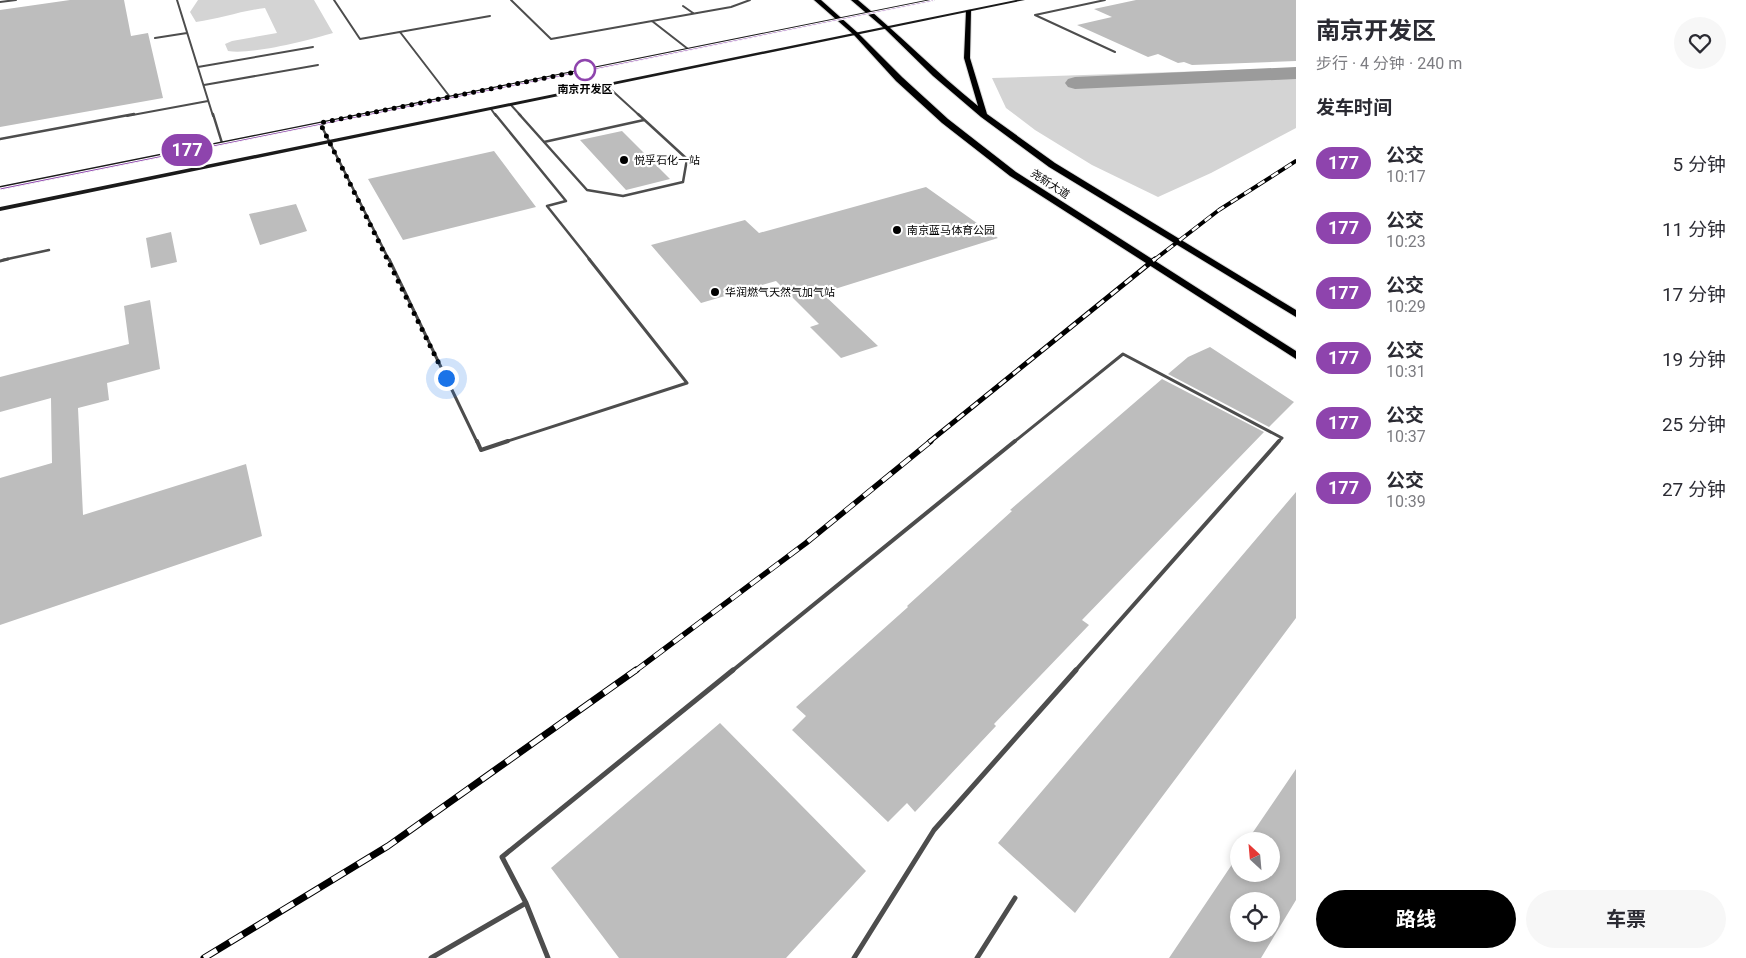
<!DOCTYPE html>
<html lang="zh">
<meta charset="utf-8">
<style>
body{margin:0;font-family:Roboto,"Noto Sans SC",sans-serif;background:#f7f7f7;color:#2b2b33;height:100vh;display:flex;flex-direction:column;font-size:19px;white-space:nowrap}
*{box-sizing:border-box;margin:0}
p{font-size:16px;color:#7c7c81}
.icon{flex:none;width:28px;height:28px;fill:none;stroke:currentColor;stroke-width:2;stroke-linecap:round;stroke-linejoin:round}
.map{position:relative;flex:1;overflow:hidden}
.details{display:flex;flex-direction:column;background:#fff;width:450px}
.details>*{flex:none}
.badge{padding:0 10px;border-radius:16px;font-size:18px;line-height:32px}
.needle{width:32px;rotate:334deg}
.controls{position:absolute;left:1230px;top:832px;display:grid;gap:10px}
.controls a{display:grid;place-items:center;width:50px;height:50px;border-radius:50%;background:#fff;box-shadow:0 2px 8px #0003;font-size:25px}
.you{position:absolute;width:25px;height:25px;margin:-12px;border:4px solid #fff;border-radius:50%;background:#1a73e8;box-shadow:0 0 0 8px #1a73e833}
.map>.badge{position:absolute;translate:-50% -50%;box-shadow:0 0 0 2px #fff}
h2{padding:0 20px;font-size:19px;line-height:45px}
.round{display:grid;place-items:center;flex:none;width:52px;height:52px;border-radius:26px;background:#f7f7f7}
.overview{display:flex;align-items:center;justify-content:space-between;height:85px;padding:0 20px}
h1{font-size:24px;font-weight:700;line-height:38px}
.primary-button{display:flex;gap:10px;margin-top:auto;padding:10px 20px}
.primary-button a{flex:1;height:58px;border-radius:30px;background:#000;color:#fff;font-size:20px;font-weight:700;line-height:58px;text-align:center}
.primary-button a+a{background:#f7f7f7;color:#2b2b33}
ul{padding:0;list-style:none}
li{display:flex;align-items:center;gap:15px;height:65px;padding:0 20px}
li div{flex:1}
li b{display:block;font-size:19px}
li em{font-style:normal}
li .badge{min-width:55px;font-weight:700;text-align:center}
main{display:flex;flex:1;min-height:0}
.map>svg:first-child{display:block}
.green{fill:#d4d4d4}
.lines{fill:none;stroke-linecap:round;stroke-linejoin:round}
.canal{fill:#9b9b9b;fill-rule:evenodd}
.building{fill:#bdbdbd;fill-rule:evenodd}
.primary-casing{stroke:#dbdbdb;stroke-width:2}
.lane-far4{stroke:#4d4d4d;stroke-width:2}
.lane-far3{stroke:#4d4d4d;stroke-width:2.5}
.lane-far2{stroke:#4d4d4d;stroke-width:3}
.lane-far1{stroke:#4d4d4d;stroke-width:4}
.lane{stroke:#4d4d4d;stroke-width:5}
.secondary{fill:#1a1a1a;fill-rule:evenodd}
.primary{fill:#000;fill-rule:evenodd}
.rail-far3-casing{stroke:#000;stroke-width:4}
.rail-far2-casing{stroke:#000;stroke-width:5}
.rail-far1-casing{stroke:#000;stroke-width:5.5}
.rail-casing{stroke:#000;stroke-width:7}
.rail-far3{stroke:#fff;stroke-width:2.5;stroke-dasharray:8;stroke-linecap:butt}
.rail-far2{stroke:#fff;stroke-width:3;stroke-dasharray:9;stroke-linecap:butt}
.rail-far1{stroke:#fff;stroke-width:4;stroke-dasharray:12;stroke-linecap:butt}
.rail{stroke:#fff;stroke-width:5;stroke-dasharray:15;stroke-linecap:butt}
.line{fill:#8e44ad;stroke:#fff}
.walk{stroke:#000;stroke-width:5;stroke-dasharray:0 9}
.stop-dot{fill:#fff;stroke:#8e44ad;stroke-width:2.5}
.poi-dot{fill:#000;stroke:#fff;stroke-width:2}
.labels{text-anchor:middle;dominant-baseline:central;stroke-width:4.5;stroke-linejoin:round;paint-order:stroke}
.far-stop-label{font-size:11px;font-weight:bold;fill:#000;stroke:#fff}
.far-poi-label{font-size:11px;fill:#000;stroke:#fff;text-anchor:start}
.far-street-label{font-size:11px;fill:#000;stroke:#fff}
</style>
<main>
<div class="map">
<svg width="1296" height="958" viewBox="0 0 1296 958">
<rect width="100%" height="100%" fill="#fff"/>
<!-- green -->
<path class="green" d="M 198,0 L 314,0 L 333,33 C 309,40 252,55 228,51 L 225,44 L 232,41 L 277,33 L 265,8 C 241,11 219,19 196,22 L 190,12 Z
M 1296,68 L 1296,128 L 1211,173 L 1158,197 L 1092,165 L 1035,130 L 1006,108 L 992,78 Z"/>
<g class="lines">
<!-- canal -->
<path class="canal" d="M 1296,67 L 1296,79 L 1075,89 L 1068,87 L 1065,83 L 1068,79 L 1075,77 Z"/>
</g>
<!-- building -->
<path class="building" d="M 70,0 L 124,0 L 131,36 L 148,33 L 163,98 L 0,127 L 0,10 Z
M 1136,0 L 1296,0 L 1296,61 L 1192,65 L 1184,62 L 1178,63 L 1158,54 L 1148,57 L 1077,25 L 1112,17 L 1094,9 Z
M 622,131 L 670,179 L 626,190 L 580,140 Z
M 494,151 L 536,207 L 403,240 L 368,179 Z
M 926,187 L 998,238 L 822,293 L 878,346 L 841,358 L 810,327 L 819,324 L 776,281 L 701,303 L 651,245 L 745,220 L 759,233 Z
M 296,204 L 307,231 L 260,245 L 249,214 Z
M 171,232 L 177,262 L 151,268 L 146,238 Z
M 150,300 L 160,369 L 107,383 L 109,400 L 78,408 L 83,515 L 246,464 L 262,536 L 0,625 L 0,478 L 52,463 L 51,398 L 0,412 L 0,377 L 129,344 L 124,306 Z
M 1210,347 L 1294,402 L 1269,427 L 1168,374 L 1188,357 Z
M 1162,379 L 1264,432 L 1082,620 L 1089,625 L 994,724 L 996,726 L 915,812 L 907,803 L 888,822 L 792,730 L 806,716 L 796,707 L 908,607 L 907,606 L 1012,511 L 1010,510 Z
M 1296,492 L 1296,618 L 1075,913 L 998,843 Z
M 720,723 L 866,871 L 786,958 L 619,958 L 551,868 Z
M 1296,769 L 1296,900 L 1261,958 L 1169,958 L 1239,854 L 1239,874 L 1271,874 L 1271,841 L 1247,841 ZM 1239,901 L 1271,901 L 1271,934 L 1239,934 Z"/>
<g class="lines">
<defs>
<path id="primary" d="M 814,0 L 821,0 L 858,33 L 902,77 L 948,119 L 1016,172 L 1296,351 L 1296,359 L 1010,176 L 942,123 L 896,81 L 854,35 Z
M 851,0 L 858,0 C 899,34 936,72 978,106 L 964,58 L 966,11 L 971,10 L 970,58 L 987,114 L 1055,163 L 1296,310 L 1296,317 L 1049,167 L 981,117 L 933,76 L 885,29 Z"/>
</defs>
<!-- primary casing -->
<use href="#primary" class="primary-casing"/>
<!-- lane-far4 -->
<path class="lane-far4" d="M 177,0 L 213,116
M 334,0 L 360,39 L 490,16
M 511,0 L 551,39 L 652,21 L 688,49
M 1105,0 L 1035,15 L 1115,52
M 0,2 L 16,0
M 683,6 L 693,13
M 652,21 L 731,7 L 750,0
M 400,32 L 450,97
M 155,38 L 187,33
M 198,67 L 313,47
M 204,85 L 318,65
M 606,85 L 640,116
M 511,105 L 521,116
M 491,109 L 496,116
M 127,116 L 208,101"/>
<!-- lane-far3 -->
<path class="lane-far3" d="M 213,114 L 222,143
M 495,114 L 566,201 L 547,206 L 590,260
M 519,114 L 587,190 L 623,196 L 683,182 L 687,159 L 638,114
M 320,123 L 389,260
M 0,139 L 134,114
M 544,142 L 644,120
M 3,260 L 49,250"/>
<!-- lane-far2 -->
<path class="lane-far2" d="M 389,259 L 477,442
M 0,261 L 8,259
M 505,442 L 687,383 L 589,259
M 1014,442 L 1123,354 L 1282,438 L 1278,442"/>
<!-- lane-far1 -->
<path class="lane-far1" d="M 477,441 L 481,450 L 508,441
M 732,671 L 1015,441
M 1075,671 L 1279,441"/>
<!-- lane -->
<path class="lane" d="M 526,903 L 502,857 L 733,670
M 431,958 L 526,903 L 548,958
M 854,958 L 934,830 L 1076,670
M 977,958 L 1015,898"/>
<!-- secondary -->
<path class="secondary" d="M 926,0 L 935,0 L 0,190 L 0,186 Z
M 1016,0 L 1025,0 L 0,211 L 0,207 Z"/>
<!-- primary -->
<use href="#primary" class="primary"/>
<defs>
<path id="rail-far3" d="M 1154,260 L 1219,210 L 1296,161"/>
<path id="rail-far2" d="M 929,442 L 1155,259"/>
<path id="rail-far1" d="M 635,671 L 806,543 L 931,441"/>
<path id="rail" d="M 204,958 L 388,846 L 636,670"/>
</defs>
<!-- rail-far3 casing -->
<use href="#rail-far3" class="rail-far3-casing"/>
<!-- rail-far2 casing -->
<use href="#rail-far2" class="rail-far2-casing"/>
<!-- rail-far1 casing -->
<use href="#rail-far1" class="rail-far1-casing"/>
<!-- rail casing -->
<use href="#rail" class="rail-casing"/>
<!-- rail-far3 -->
<use href="#rail-far3" class="rail-far3"/>
<!-- rail-far2 -->
<use href="#rail-far2" class="rail-far2"/>
<!-- rail-far1 -->
<use href="#rail-far1" class="rail-far1"/>
<!-- rail -->
<use href="#rail" class="rail"/>
</g>
<!-- line -->
<path class="line" d="M 933,0 L 934,1 L 0,190 L 0,188 Z"/>
<g class="lines">
<!-- walk -->
<path class="walk" d="M 446,378 L 320,123 L 585,70"/>
</g>
<!-- markers -->
<circle class="stop-dot" cx="585" cy="70" r="10"/>
<g class="poi-dot">
<circle cx="624" cy="160" r="5"/>
<circle cx="897" cy="230" r="5"/>
<circle cx="715" cy="292" r="5"/>
</g>
<g class="labels">
<!-- far-stop labels -->
<g class="far-stop-label">
<text x="585" y="89">南京开发区</text>
</g>
<!-- far-poi labels -->
<g class="far-poi-label">
<text x="634" y="160">悦孚石化一站</text>
<text x="907" y="230">南京蓝马体育公园</text>
<text x="725" y="292">华润燃气天然气加气站</text>
</g>
<!-- far-street labels -->
<g class="far-street-label">
<text transform="translate(1050 184) rotate(33)">尧新大道</text>
</g>
</g>
</svg>
<div class="controls">
<a><svg class="needle" viewBox="-14 -14 28 28"><path d="M0-13l5 13h-10z" fill="#e53935"/><path d="M0 13l5-13h-10z" fill="#7c7c81"/></svg></a>
<a><svg class="icon" aria-label="locate" viewBox="0 0 24 24"><circle cx="12" cy="12" r="6"/><path d="M12 2v4M12 18v4M2 12h4M18 12h4"/></svg></a>
</div>
<div class="you" style="left:446px;top:378px"></div>
<b class="badge" style="left:187px;top:150px;background:#8e44ad;color:#fff">177</b>
</div>
<section class="details">
<div class="overview"><div><h1>南京开发区</h1><p>步行 · 4 分钟 · 240 m</p></div><a class="round"><svg class="icon" aria-label="heart" viewBox="0 0 24 24"><path d="M12 20l-8-8c-3-5 5-10 8-4 3-6 11-1 8 4z"/></svg></a></div>
<h2>发车时间</h2>
<ul>
<li><span class="badge" style="background:#8e44ad;color:#fff">177</span><div><b>公交</b><p>10:17</p></div><em>5 分钟</em></li>
<li><span class="badge" style="background:#8e44ad;color:#fff">177</span><div><b>公交</b><p>10:23</p></div><em>11 分钟</em></li>
<li><span class="badge" style="background:#8e44ad;color:#fff">177</span><div><b>公交</b><p>10:29</p></div><em>17 分钟</em></li>
<li><span class="badge" style="background:#8e44ad;color:#fff">177</span><div><b>公交</b><p>10:31</p></div><em>19 分钟</em></li>
<li><span class="badge" style="background:#8e44ad;color:#fff">177</span><div><b>公交</b><p>10:37</p></div><em>25 分钟</em></li>
<li><span class="badge" style="background:#8e44ad;color:#fff">177</span><div><b>公交</b><p>10:39</p></div><em>27 分钟</em></li>
</ul>
<div class="primary-button"><a>路线</a><a>车票</a></div>
</section>
</main>
